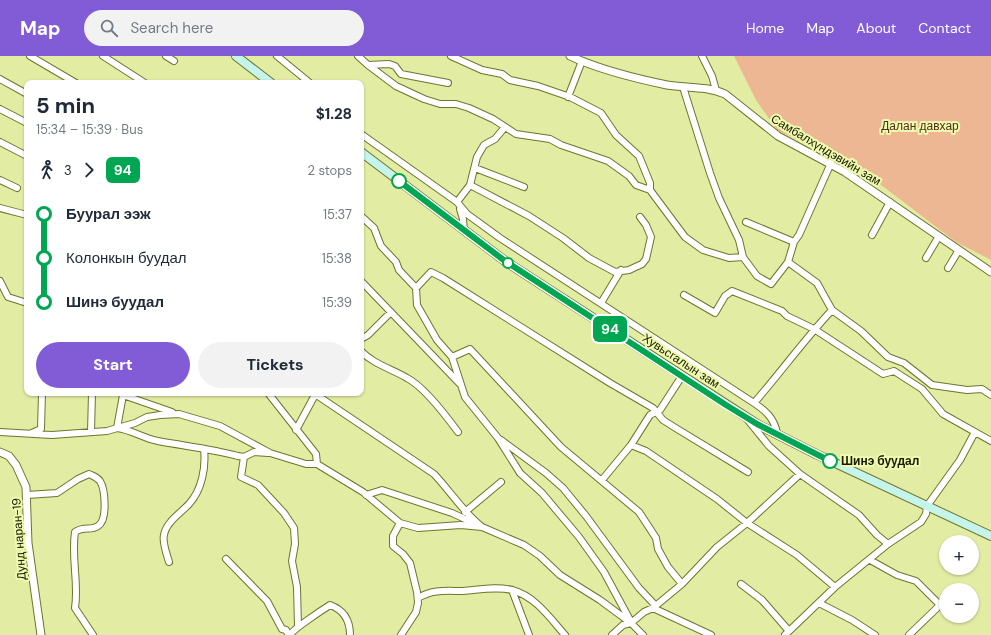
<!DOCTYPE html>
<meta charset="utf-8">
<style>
body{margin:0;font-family:"DM Sans",sans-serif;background:#f2f2f3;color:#1f2937;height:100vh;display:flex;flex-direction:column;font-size:15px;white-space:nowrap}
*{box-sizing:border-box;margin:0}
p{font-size:13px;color:#747a83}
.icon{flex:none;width:22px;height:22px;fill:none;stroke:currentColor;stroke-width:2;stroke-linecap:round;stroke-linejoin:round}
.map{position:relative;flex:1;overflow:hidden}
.drawer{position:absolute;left:24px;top:24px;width:340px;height:316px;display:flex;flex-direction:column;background:#fff;border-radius:8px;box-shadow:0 1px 3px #0004}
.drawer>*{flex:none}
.badge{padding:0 8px;border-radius:6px;font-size:14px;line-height:26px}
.fabs{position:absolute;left:939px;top:479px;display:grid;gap:8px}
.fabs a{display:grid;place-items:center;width:40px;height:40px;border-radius:50%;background:#fff;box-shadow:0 1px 3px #0004;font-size:20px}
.map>.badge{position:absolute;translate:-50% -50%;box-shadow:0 0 0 2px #fff}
.legs{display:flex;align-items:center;gap:6px;height:44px;padding:0 12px;font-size:13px}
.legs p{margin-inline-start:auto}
.headline{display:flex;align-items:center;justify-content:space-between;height:68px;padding:0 12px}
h1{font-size:22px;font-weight:700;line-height:30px}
.button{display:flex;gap:8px;margin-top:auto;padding:8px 12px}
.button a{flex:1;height:46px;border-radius:24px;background:#815cd6;color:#fff;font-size:16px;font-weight:700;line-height:46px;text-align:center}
.button a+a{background:#f2f2f3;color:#1f2937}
ul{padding:0 12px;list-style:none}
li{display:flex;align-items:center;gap:14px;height:44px;font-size:15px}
li i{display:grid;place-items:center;width:6px;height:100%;margin:0 5px;background:currentColor}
li i::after{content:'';width:10px;height:10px;margin:-5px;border:3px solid;border-radius:50%;background:#fff}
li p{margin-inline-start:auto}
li:first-child i{background:linear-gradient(#0000 50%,currentColor 0)}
li:last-child i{background:linear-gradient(currentColor 50%,#0000 0)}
header{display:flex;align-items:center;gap:24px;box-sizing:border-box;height:56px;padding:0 20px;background:#815cd6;color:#fff}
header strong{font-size:19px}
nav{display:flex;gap:22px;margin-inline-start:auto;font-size:14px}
.search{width:280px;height:36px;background:#f2f2f3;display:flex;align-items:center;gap:10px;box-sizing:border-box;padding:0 14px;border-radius:22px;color:#747a83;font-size:15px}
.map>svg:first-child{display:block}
.green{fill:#eeb793}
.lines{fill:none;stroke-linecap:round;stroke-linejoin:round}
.minor-casing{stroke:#6e752e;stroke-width:8}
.tertiary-casing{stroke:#6e752e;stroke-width:9}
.secondary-casing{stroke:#6e752e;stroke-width:10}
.minor{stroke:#fff;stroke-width:6}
.tertiary{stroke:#fff;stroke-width:7}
.secondary{stroke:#c5f4ea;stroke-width:8}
.line-1-casing{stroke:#fff;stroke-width:9}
.line-1{stroke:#00a651;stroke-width:6}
.stop-1-dot{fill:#fff;stroke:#00a651;stroke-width:2}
.labels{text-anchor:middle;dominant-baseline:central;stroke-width:4;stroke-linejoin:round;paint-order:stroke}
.park-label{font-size:12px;fill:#502f18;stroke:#f0faaf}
.street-label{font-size:12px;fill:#171a00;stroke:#f0faaf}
.stop-label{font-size:12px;font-weight:bold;fill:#171a00;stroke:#f0faaf;text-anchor:start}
</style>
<header>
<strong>Map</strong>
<div class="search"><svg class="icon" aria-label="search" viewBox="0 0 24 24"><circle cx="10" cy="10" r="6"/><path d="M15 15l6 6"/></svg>Search here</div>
<nav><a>Home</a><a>Map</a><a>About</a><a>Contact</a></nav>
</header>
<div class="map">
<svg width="991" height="579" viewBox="0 0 991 579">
<rect width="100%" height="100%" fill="#e3eca3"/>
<!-- green -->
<path class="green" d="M 734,0 L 991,0 L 991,204 L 956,186 L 872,122 L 839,103 L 777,74 L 756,44 Z"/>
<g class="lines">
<defs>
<path id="minor" d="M 30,0 L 76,27
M 103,0 L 145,27
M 166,0 L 174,5
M 277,0 L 310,27
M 358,0 L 368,9 L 389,8 L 395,10 L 401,18 L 448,27
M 451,0 L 482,14 L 502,18 L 510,24 L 538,30 L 570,41 L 601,57 L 616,79 L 639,100 L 650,127 L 650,134
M 702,0 L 712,20 L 716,34
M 368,9 L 396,30 L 424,43 L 440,48 L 456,48 L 469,52 L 493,63 L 516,78 L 550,83 L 561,89 L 608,105 L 629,120 L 636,129 L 650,134 L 685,181 L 703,194 L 729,202 L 743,201
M 0,23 L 27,38
M 683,31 L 710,117 L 719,142 L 739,184 L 743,201 L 757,220 L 771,228 L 788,206 L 794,186 L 799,179 L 831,107
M 568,41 L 582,5
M 0,53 L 27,67
M 361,78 L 457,146 L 467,158 L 500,182 L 754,347
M 0,86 L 27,100
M 475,112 L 524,131
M 0,124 L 17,132
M 470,129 L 529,160 L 563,182 L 589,202 L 615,216 L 629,214 L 642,208 L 646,203 L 651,181 L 646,169 L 640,161
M 457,146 L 470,129 L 477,101 L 484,89 L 495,83 L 505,71
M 0,152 L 27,159
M 460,153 L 463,163 L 464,175
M 361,160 L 374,172 L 381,190 L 396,206 L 399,214 L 416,232 L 417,249 L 437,284 L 452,301 L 465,341 L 498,382 L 520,417 L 542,437 L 579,481 L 604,516 L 631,566
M 746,166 L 794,186
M 872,179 L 890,146
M 926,202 L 939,180
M 788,206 L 817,227 L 832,254 L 861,275 L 888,301 L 904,307 L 932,329 L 967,334 L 982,333 L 991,339
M 948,212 L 959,194
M 0,225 L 8,241 L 27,247
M 361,225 L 460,328
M 416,232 L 431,216 L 443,222 L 610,327 L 653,352 L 663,364 L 674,371 L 748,416
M 684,239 L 715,257 L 725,240 L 732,235 L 782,255 L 787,260 L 814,273 L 883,318 L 894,315 L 922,333 L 943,358 L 991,385
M 601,247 L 621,214
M 361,283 L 368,279 L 391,256
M 361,295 C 373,308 392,313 407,322 C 423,330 447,361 458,376
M 452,301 L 470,293 L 561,391 L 639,456 L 656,482 L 658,493 L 668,511 L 682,528
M 268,337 L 316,398 L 317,408
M 315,338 L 434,418 C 451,436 463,456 482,471 L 452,457 L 382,434 L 366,439
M 172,356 L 123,339 L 117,372 C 132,374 143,382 158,385 C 185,390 212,393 238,400 L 244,401 L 254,396 L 268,397
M 747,363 L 769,390 L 800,418 L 859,459 L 877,479 L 888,488
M 296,374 L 316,337
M 0,376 L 52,379 L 107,375 L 135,367 L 147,361 L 160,359 L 179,358 L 220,370 L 270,397 L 306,408 L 317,408 L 363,436 L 400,467 L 418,472 L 461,469 L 482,471 L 524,489 L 540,500 L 560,519 L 600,544 L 631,567 L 643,579
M 91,376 L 92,337
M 32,377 L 41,373 L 42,337
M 777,377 C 774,362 766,355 754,347 C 781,316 804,284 832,254
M 501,384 L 546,417 L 563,432 L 586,460 L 639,532 L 655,549
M 631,389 L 650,359 L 660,354 L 682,320
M 244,401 L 241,421 L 258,429 L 284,457 L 294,472 L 295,488 L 292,505 L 297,531 L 298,571
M 602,424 L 631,389 L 646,395 L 717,443 L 747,467 L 797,499 L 835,531
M 27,439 L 57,437 L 78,423 L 89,418 C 93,420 97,421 100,425 C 105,433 108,464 98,470 C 91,475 84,470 75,476 C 71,502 79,527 75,552 L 93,579
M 465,456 L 501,426
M 400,467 L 393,480 L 393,490 L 403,498 L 410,507 L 417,536 L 418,547 L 416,556 L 401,579
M 226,503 L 267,545 L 282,573 L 286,574 L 289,579
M 870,504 L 897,519 L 916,525 L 940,549 L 909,579
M 169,506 C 167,499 162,486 164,479 C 166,466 181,457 189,448 C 202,434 206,411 204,393
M 741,528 L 762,544 L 789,575
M 512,534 L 529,579
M 418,542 C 433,533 446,535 463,535 C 478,534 496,530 512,534 C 535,540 550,562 565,579
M 819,547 L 852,564 L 875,579
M 653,552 L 711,579
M 290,579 C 292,574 322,554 330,549 C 344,554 350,565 350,579
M 612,579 L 623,569 L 631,567 L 644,556 L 653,552 L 682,528 L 717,491 L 747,467 L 800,418
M 785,579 L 835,531 L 888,488 L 921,466 L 926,458 L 927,450 L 960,404 L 975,376"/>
<path id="tertiary" d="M 570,0 C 596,12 638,23 667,29 C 686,32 707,30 725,38 L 778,80 L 845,116 L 991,216
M 0,396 L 9,400 L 16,409 L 26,431 L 28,487 L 41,579"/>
<path id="secondary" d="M 236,0 L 271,27
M 361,96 L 505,205 L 757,368 L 816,398 L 991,480"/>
</defs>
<!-- minor casing -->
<use href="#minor" class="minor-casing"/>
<!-- tertiary casing -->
<use href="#tertiary" class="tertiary-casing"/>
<!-- secondary casing -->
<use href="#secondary" class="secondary-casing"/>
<!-- minor -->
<use href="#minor" class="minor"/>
<!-- tertiary -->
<use href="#tertiary" class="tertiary"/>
<!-- secondary -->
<use href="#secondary" class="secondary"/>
</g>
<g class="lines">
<defs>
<path id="line-1" d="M 399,125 L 505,205 L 726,349 L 757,368 L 830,405"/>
</defs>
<!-- line-1 casing -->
<use href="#line-1" class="line-1-casing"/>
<!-- line-1 -->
<use href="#line-1" class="line-1"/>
</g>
<!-- markers -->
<g class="stop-1-dot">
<circle cx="399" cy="125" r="7"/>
<circle cx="508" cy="207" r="5"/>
<circle cx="830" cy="405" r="7"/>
</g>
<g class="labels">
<!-- park labels -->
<g class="park-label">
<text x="920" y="70">Далан давхар</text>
</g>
<!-- street labels -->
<g class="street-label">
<text transform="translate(826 94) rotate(31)">Самбалхүндэвийн зам</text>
<text transform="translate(681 305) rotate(33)">Хувьсгалын зам</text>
<text transform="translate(19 483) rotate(-94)">Дунд наран-19</text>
</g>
<!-- stop labels -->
<g class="stop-label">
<text x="841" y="405">Шинэ буудал</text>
</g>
</g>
</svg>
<div class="fabs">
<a>+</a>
<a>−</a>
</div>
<b class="badge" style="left:610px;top:273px;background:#00a651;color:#fff">94</b>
<section class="drawer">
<div class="headline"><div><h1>5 min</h1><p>15:34 – 15:39 · Bus</p></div><b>$1.28</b></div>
<div class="legs"><svg class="icon" aria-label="walk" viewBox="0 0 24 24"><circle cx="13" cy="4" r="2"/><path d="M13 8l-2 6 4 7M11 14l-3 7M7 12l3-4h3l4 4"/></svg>3<svg class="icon" aria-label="forward" viewBox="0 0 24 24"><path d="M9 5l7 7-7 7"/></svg><b class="badge" style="background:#00a651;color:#fff">94</b><p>2 stops</p></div>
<ul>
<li><i style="color:#00a651"></i><b>Буурал ээж</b><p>15:37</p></li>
<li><i style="color:#00a651"></i><span>Колонкын буудал</span><p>15:38</p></li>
<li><i style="color:#00a651"></i><b>Шинэ буудал</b><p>15:39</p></li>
</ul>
<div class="button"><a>Start</a><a>Tickets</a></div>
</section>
</div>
